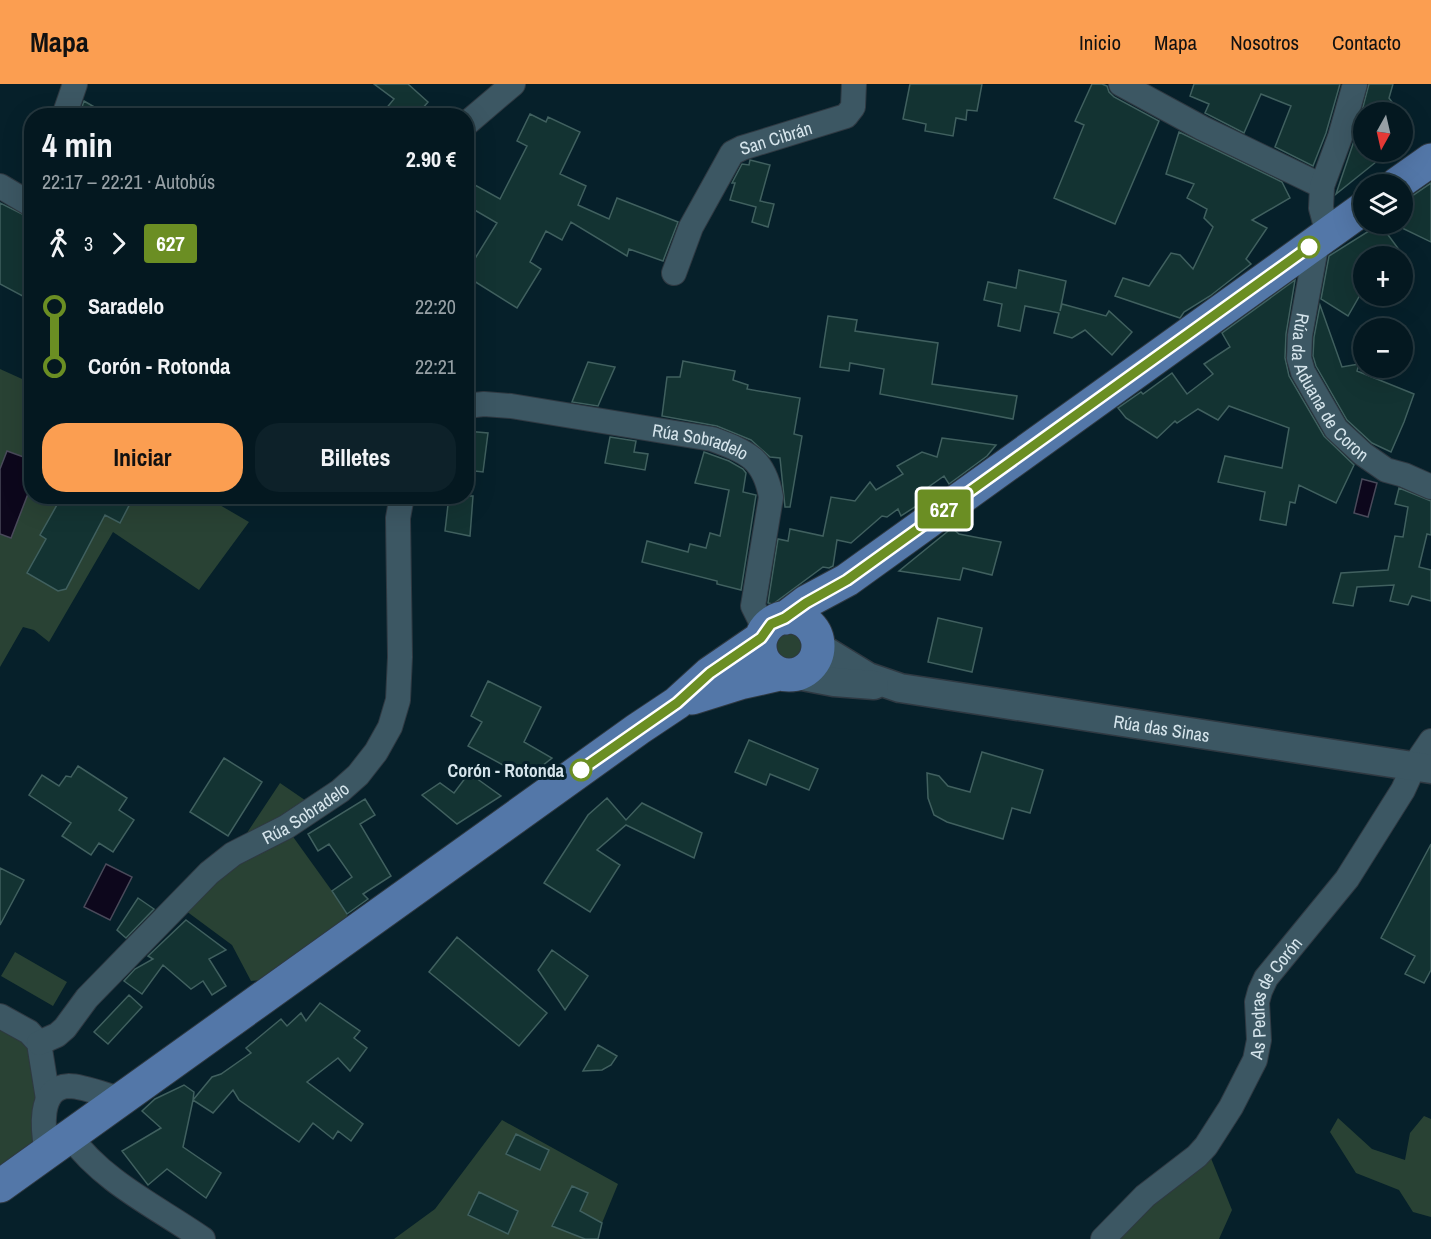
<!DOCTYPE html>
<html lang="es">
<meta charset="utf-8">
<style>
body{margin:0;font-family:"Archivo Narrow",sans-serif;background:#0d2129;color:#f1f3f6;height:100vh;display:flex;flex-direction:column;font-size:22px;white-space:nowrap}
*{box-sizing:border-box;margin:0}
p{font-size:20px;color:#97a0a5}
.icon{flex:none;width:33px;height:33px;fill:none;stroke:currentColor;stroke-width:2;stroke-linecap:round;stroke-linejoin:round}
.map{position:relative;flex:1;overflow:hidden}
.panel{position:absolute;left:24px;top:24px;width:450px;height:396px;display:flex;flex-direction:column;background:#041820;border-radius:24px;box-shadow:0 6px 24px #0002,0 0 0 2px #25373e}
.panel>*{flex:none}
.badge{padding:0 12px;border-radius:4px;font-size:21px;line-height:39px}
.needle{width:39px;rotate:188deg}
.buttons{position:absolute;left:1353px;top:18px;display:grid;gap:12px}
.buttons a{display:grid;place-items:center;width:60px;height:60px;border-radius:50%;background:#041820;box-shadow:0 6px 24px #0002,0 0 0 2px #25373e;font-size:30px}
.map>.badge{position:absolute;translate:-50% -50%;box-shadow:0 0 0 3px #fff}
.legs{display:flex;align-items:center;gap:9px;height:66px;padding:0 18px;font-size:20px}
.legs p{margin-inline-start:auto}
.summary{display:flex;align-items:center;justify-content:space-between;height:102px;padding:0 18px}
h1{font-size:33px;font-weight:800;line-height:45px}
.primary-button{display:flex;gap:12px;margin-top:auto;padding:12px 18px}
.primary-button a{flex:1;height:69px;border-radius:24px;background:#fb9e51;color:#111;font-size:24px;font-weight:800;line-height:69px;text-align:center}
.primary-button a+a{background:#0d2129;color:#f1f3f6}
ul{padding:0 18px;list-style:none}
li{display:flex;align-items:center;gap:21px;height:60px;font-size:22px}
li i{display:grid;place-items:center;width:9px;height:100%;margin:0 8px;background:currentColor}
li i::after{content:'';width:15px;height:15px;margin:-8px;border:4px solid;border-radius:50%;background:#041820}
li p{margin-inline-start:auto}
li:first-child i{background:linear-gradient(#0000 50%,currentColor 0)}
li:last-child i{background:linear-gradient(currentColor 50%,#0000 0)}
header{display:flex;align-items:center;gap:36px;box-sizing:border-box;height:84px;padding:0 30px;background:#fb9e51;color:#111}
header strong{font-size:28px}
nav{display:flex;gap:33px;margin-inline-start:auto;font-size:21px}
.map>svg:first-child{display:block}
.green{fill:#294234}
.water{fill:#0d071c;stroke:#494a5a;stroke-width:1.5}
.building{fill:#133332;stroke:#40605f;stroke-width:1.5}
.lines{fill:none;stroke-linecap:round;stroke-linejoin:round}
.minor-casing{stroke:#2f3942;stroke-width:26}
.tertiary-casing{stroke:#2f3942;stroke-width:31}
.primary-casing{stroke:#2f3942;stroke-width:35}
.minor{stroke:#3c5763;stroke-width:24}
.tertiary{stroke:#3c5763;stroke-width:28}
.primary{stroke:#5377a8;stroke-width:33}
.line-1-casing{stroke:#fff;stroke-width:14}
.line-1{stroke:#6b8e23;stroke-width:9}
.stop-1-dot{fill:#fff;stroke:#6b8e23;stroke-width:3}
.labels{text-anchor:middle;dominant-baseline:central;stroke-width:6;stroke-linejoin:round;paint-order:stroke}
.street-label{font-size:18px;fill:#d6e5ec;stroke:#06202a}
.stop-label{font-size:18px;font-weight:bold;fill:#d6e5ec;stroke:#06202a;text-anchor:end}
</style>
<header>
<strong>Mapa</strong>
<nav><a>Inicio</a><a>Mapa</a><a>Nosotros</a><a>Contacto</a></nav>
</header>
<div class="map">
<svg width="1431" height="1155" viewBox="0 0 1431 1155">
<rect width="100%" height="100%" fill="#06202a"/>
<!-- green -->
<path class="green" d="M 0,285 L 31,299 L 32,412 L 206,413 L 249,438 L 199,506 L 113,448 L 49,558 L 34,546 L 23,543 L 0,583 Z
M775 563a15 15 0 1 1 30 0a15 15 0 1 1-30 0Z
M 280,699 L 315,723 L 286,743 L 332,807 L 357,847 L 294,892 L 251,897 L 232,861 L 178,821 L 233,770 Z
M 15,868 L 67,898 L 53,922 L 1,892 Z
M 0,932 L 29,948 L 47,1069 L 0,1102 Z
M 1424,1032 L 1431,1035 L 1431,1133 L 1413,1128 L 1399,1106 L 1356,1089 L 1330,1048 L 1338,1034 L 1372,1065 L 1405,1076 L 1410,1049 Z
M 502,1036 L 618,1100 L 602,1139 L 598,1155 L 394,1155 L 435,1125 Z
M 1206,1062 L 1232,1126 L 1219,1155 L 1104,1155 Z"/>
<!-- water -->
<path class="water" d="M 7,367 L 32,376 L 31,402 L 11,454 L 0,450 L 0,385 Z
M 1362,395 L 1377,399 L 1368,433 L 1354,429 Z
M 106,780 L 132,793 L 110,836 L 84,823 Z"/>
<!-- building -->
<path class="building" d="M 374,0 L 408,0 L 428,18 L 416,32 L 380,32 L 394,15 Z
M 910,0 L 982,0 L 977,27 L 967,26 L 966,36 L 956,34 L 953,52 L 925,47 L 926,40 L 903,35 Z
M 1092,0 L 1102,0 L 1107,2 L 1109,8 L 1114,13 L 1159,37 L 1115,140 L 1054,114 L 1084,41 L 1075,37 Z
M 1194,0 L 1340,0 L 1326,49 L 1313,82 L 1275,63 L 1291,22 L 1261,10 L 1244,49 L 1205,29 L 1209,20 L 1190,12 Z
M 1369,0 L 1393,0 L 1389,14 L 1392,18 L 1388,28 L 1364,28 L 1364,68 L 1368,68 L 1376,78 L 1336,110 L 1354,57 Z
M 84,17 L 110,32 L 79,32 Z
M 530,30 L 546,38 L 548,33 L 580,48 L 560,90 L 586,102 L 578,121 L 609,135 L 617,114 L 678,138 L 663,177 L 629,165 L 627,172 L 571,138 L 562,156 L 546,147 L 530,178 L 541,185 L 517,224 L 466,192 L 466,189 L 497,139 L 466,121 L 466,96 L 500,115 L 527,62 L 517,57 Z
M 1179,48 L 1282,98 L 1290,114 L 1252,136 L 1267,144 L 1246,175 L 1251,180 L 1210,212 L 1184,228 L 1180,234 L 1115,212 L 1123,194 L 1149,202 L 1171,169 L 1180,171 L 1193,185 L 1213,143 L 1204,134 L 1207,125 L 1187,114 L 1194,100 L 1166,90 Z
M 750,76 L 770,81 L 760,117 L 774,120 L 768,143 L 752,138 L 756,123 L 730,116 L 735,99 L 732,99 L 742,80 L 749,81 Z
M 1431,99 L 1431,158 L 1402,144 L 1402,119 Z
M 0,119 L 32,135 L 32,217 L 0,200 Z
M 1380,140 L 1400,167 L 1391,172 L 1364,172 L 1364,204 L 1348,232 L 1321,215 L 1329,172 Z
M 1019,186 L 1066,197 L 1060,227 L 1062,220 L 1106,232 L 1109,227 L 1132,248 L 1112,271 L 1085,246 L 1072,254 L 1054,249 L 1059,229 L 1025,222 L 1020,247 L 998,242 L 1002,220 L 984,216 L 988,198 L 1016,204 Z
M 1295,196 L 1286,250 L 1285,274 L 1289,292 L 1324,352 L 1354,381 L 1336,419 L 1299,401 L 1295,419 L 1290,418 L 1286,441 L 1260,436 L 1265,408 L 1218,398 L 1225,372 L 1282,384 L 1289,344 L 1229,322 L 1218,336 L 1198,325 L 1177,339 L 1175,337 L 1157,354 L 1126,334 L 1118,324 L 1141,308 L 1143,310 L 1172,289 L 1187,310 L 1213,290 L 1204,280 L 1230,263 L 1222,249 Z
M 1320,221 L 1342,283 L 1359,280 L 1357,287 L 1414,310 L 1404,338 L 1391,368 L 1372,359 L 1347,336 L 1316,282 L 1313,272 L 1314,253 Z
M 828,232 L 857,236 L 855,247 L 938,259 L 932,300 L 1017,312 L 1013,335 L 880,310 L 884,285 L 850,279 L 849,287 L 820,283 Z
M 683,277 L 735,287 L 733,296 L 748,301 L 747,305 L 800,314 L 794,350 L 802,352 L 790,423 L 785,423 L 780,374 L 770,373 L 751,356 L 717,342 L 662,332 L 667,293 L 680,293 Z
M 588,278 L 615,283 L 598,322 L 572,318 Z
M 466,347 L 488,349 L 483,388 L 466,386 Z
M 610,353 L 636,357 L 634,368 L 648,370 L 645,386 L 605,379 Z
M 942,354 L 996,361 L 987,372 L 949,400 L 944,392 L 920,409 L 924,417 L 901,432 L 898,425 L 887,433 L 882,432 L 851,459 L 837,456 L 833,482 L 829,484 L 823,483 L 773,520 L 768,519 L 778,455 L 788,457 L 790,445 L 823,452 L 831,413 L 855,417 L 870,398 L 876,406 L 903,390 L 897,382 L 922,368 L 937,373 Z
M 704,368 L 729,377 L 743,385 L 746,389 L 743,408 L 756,411 L 741,506 L 717,500 L 717,497 L 642,478 L 647,457 L 688,468 L 690,460 L 706,464 L 710,449 L 720,452 L 729,406 L 695,399 Z
M 1399,404 L 1431,417 L 1431,451 L 1427,450 L 1419,483 L 1431,486 L 1431,517 L 1412,512 L 1408,521 L 1390,517 L 1394,501 L 1357,503 L 1353,522 L 1333,519 L 1341,489 L 1388,486 L 1395,452 L 1403,453 L 1408,423 L 1395,420 Z
M 62,412 L 134,412 L 120,439 L 105,431 L 66,505 L 58,507 L 27,489 L 46,455 L 40,451 Z
M 449,412 L 473,412 L 470,452 L 445,447 Z
M 952,444 L 959,450 L 1001,458 L 992,491 L 963,484 L 960,496 L 899,487 Z
M 938,534 L 982,544 L 972,588 L 928,578 Z
M 488,597 L 541,623 L 524,658 L 552,674 L 527,694 L 468,662 L 482,638 L 471,632 Z
M 749,656 L 818,685 L 809,706 L 770,690 L 766,701 L 735,688 Z
M 982,668 L 1043,686 L 1030,729 L 1012,724 L 1003,755 L 947,738 L 934,731 L 928,714 L 927,689 L 939,692 L 948,702 L 970,708 Z
M 224,674 L 262,698 L 228,752 L 190,728 Z
M 78,682 L 127,714 L 119,726 L 134,736 L 113,768 L 99,759 L 91,771 L 62,752 L 71,739 L 29,711 L 42,691 L 59,702 L 66,692 L 71,693 Z
M 469,689 L 501,712 L 457,740 L 422,711 L 440,699 L 454,709 Z
M 607,714 L 626,736 L 642,719 L 702,749 L 694,774 L 626,741 L 597,766 L 620,781 L 590,828 L 544,799 L 588,731 Z
M 365,715 L 375,731 L 360,740 L 391,792 L 363,810 L 368,815 L 347,830 L 332,807 L 352,793 L 329,760 L 318,767 L 308,750 Z
M 1431,760 L 1431,886 L 1424,899 L 1405,890 L 1415,872 L 1381,854 Z
M 0,784 L 24,796 L 0,841 Z
M 138,814 L 154,825 L 126,854 L 117,846 Z
M 186,836 L 226,866 L 209,875 L 226,902 L 212,911 L 203,897 L 191,905 L 163,881 L 142,910 L 124,897 L 135,885 L 153,875 L 148,872 Z
M 457,853 L 547,929 L 519,962 L 429,888 Z
M 552,866 L 588,892 L 565,926 L 538,886 Z
M 129,911 L 142,923 L 108,960 L 94,948 Z
M 320,919 L 360,947 L 354,954 L 367,964 L 350,987 L 338,974 L 307,998 L 363,1040 L 351,1057 L 338,1047 L 333,1055 L 313,1039 L 299,1058 L 239,1016 L 233,1006 L 213,1029 L 193,1016 L 183,1063 L 221,1089 L 206,1114 L 167,1085 L 148,1101 L 122,1067 L 161,1044 L 142,1027 L 155,1015 L 184,1001 L 194,1008 L 193,1016 L 212,993 L 221,990 L 251,969 L 246,964 L 281,935 L 287,942 L 301,929 L 306,937 Z
M 598,961 L 617,972 L 611,981 L 602,986 L 583,987 Z
M 516,1050 L 549,1066 L 540,1086 L 506,1070 Z
M 572,1102 L 588,1109 L 580,1127 L 602,1139 L 598,1155 L 585,1155 L 552,1142 Z
M 479,1108 L 518,1127 L 508,1150 L 468,1131 Z"/>
<g class="lines">
<defs>
<g id="minor">
<path d="M 1121,0 L 1202,44 L 1322,102"/>
<path d="M 64,32 L 75,0"/>
<path d="M 466,40 L 513,0"/>
<path d="M 0,102 L 32,121"/>
<path d="M 1328,150 L 1321,124 L 1322,102 L 1340,53 L 1355,0"/>
<path id="s1" d="M 1317,158 L 1300,251 L 1299,274 L 1303,288 L 1336,345 L 1363,370 L 1386,386 L 1404,391 L 1431,403"/>
<path id="s2" d="M 674,189 L 691,143 L 732,69 L 742,64 L 846,32 L 853,23 L 854,0"/>
<path id="s3" d="M 466,322 L 484,320 L 511,322 L 712,355 C 747,368 764,374 771,413 L 753,522 L 765,546"/>
<path d="M 0,932 L 29,948 L 39,959 L 48,1015"/>
<path id="s4" d="M 39,959 L 57,951 L 65,944 L 87,914 L 209,789 L 233,770 L 286,743 L 340,707 L 358,691 L 376,668 L 390,643 L 398,616 L 400,573 L 398,434 L 402,412"/>
<path d="M 70,1052 C 103,1098 157,1123 203,1155"/>
<path d="M 47,1069 C 43,1048 37,1003 69,1002 C 83,1002 105,1011 119,1015"/>
<path id="s5" d="M 1103,1155 L 1145,1112 L 1197,1072 L 1206,1062 L 1231,1023 L 1255,976 L 1259,956 L 1257,918 L 1260,907 L 1266,894 L 1347,795 L 1403,706 L 1414,682 L 1431,657"/>
</g>
<g id="tertiary">
<path id="s6" d="M 819,563 L 868,593 L 900,604 L 1431,685"/>
<path d="M 797,591 L 834,598 L 874,601"/>
</g>
<path id="primary" d="M 1397,100 L 1431,76
M760 562a29 29 0 1 1 58 0a29 29 0 1 1-58 0Z
M 785,534 L 806,518 L 847,496 L 1364,124
M 692,614 L 740,599 L 780,590
M 0,1102 L 638,645 L 677,619 L 710,589 L 761,554"/>
</defs>
<!-- minor casing -->
<use href="#minor" class="minor-casing"/>
<!-- tertiary casing -->
<use href="#tertiary" class="tertiary-casing"/>
<!-- primary casing -->
<use href="#primary" class="primary-casing"/>
<!-- minor -->
<use href="#minor" class="minor"/>
<!-- tertiary -->
<use href="#tertiary" class="tertiary"/>
<!-- primary -->
<use href="#primary" class="primary"/>
</g>
<g class="lines">
<defs>
<path id="line-1" d="M 581,686 L 677,619 L 710,589 L 761,554 L 771,540 L 785,534 L 806,519 L 847,496 L 1309,163"/>
</defs>
<!-- line-1 casing -->
<use href="#line-1" class="line-1-casing"/>
<!-- line-1 -->
<use href="#line-1" class="line-1"/>
</g>
<!-- markers -->
<g class="stop-1-dot">
<circle cx="1309" cy="163" r="10"/>
<circle cx="581" cy="686" r="10"/>
</g>
<g class="labels">
<!-- street labels -->
<g class="street-label">
<text stroke="none"><textPath href="#s2" startOffset="180">San Cibrán</textPath></text>
<text stroke="none"><textPath href="#s1" startOffset="156">Rúa da Aduana de Coron</textPath></text>
<text stroke="none"><textPath href="#s3" startOffset="238">Rúa Sobradelo</textPath></text>
<text stroke="none"><textPath href="#s6" startOffset="356">Rúa das Sinas</textPath></text>
<text stroke="none"><textPath href="#s4" startOffset="356">Rúa Sobradelo</textPath></text>
<text stroke="none"><textPath href="#s5" startOffset="306">As Pedras de Corón</textPath></text>
</g>
<!-- stop labels -->
<g class="stop-label">
<text x="564" y="686">Corón - Rotonda</text>
</g>
</g>
</svg>
<div class="buttons">
<a><svg class="needle" viewBox="-14 -14 28 28"><path d="M0-13l5 13h-10z" fill="#e53935"/><path d="M0 13l5-13h-10z" fill="#97a0a5"/></svg></a>
<a><svg class="icon" aria-label="layers" viewBox="0 0 24 24"><path d="M12 4l9 5-9 5-9-5zM3 14l9 5 9-5"/></svg></a>
<a>+</a>
<a>−</a>
</div>
<b class="badge" style="left:944px;top:425px;background:#6b8e23;color:#fff">627</b>
<section class="panel">
<div class="summary"><div><h1>4 min</h1><p>22:17 – 22:21 · Autobús</p></div><b>2.90 €</b></div>
<div class="legs"><svg class="icon" aria-label="walk" viewBox="0 0 24 24"><circle cx="13" cy="4" r="2"/><path d="M13 8l-2 6 4 7M11 14l-3 7M7 12l3-4h3l4 4"/></svg>3<svg class="icon" aria-label="forward" viewBox="0 0 24 24"><path d="M9 5l7 7-7 7"/></svg><b class="badge" style="background:#6b8e23;color:#fff">627</b></div>
<ul>
<li><i style="color:#6b8e23"></i><b>Saradelo</b><p>22:20</p></li>
<li><i style="color:#6b8e23"></i><b>Corón - Rotonda</b><p>22:21</p></li>
</ul>
<div class="primary-button"><a>Iniciar</a><a>Billetes</a></div>
</section>
</div>
